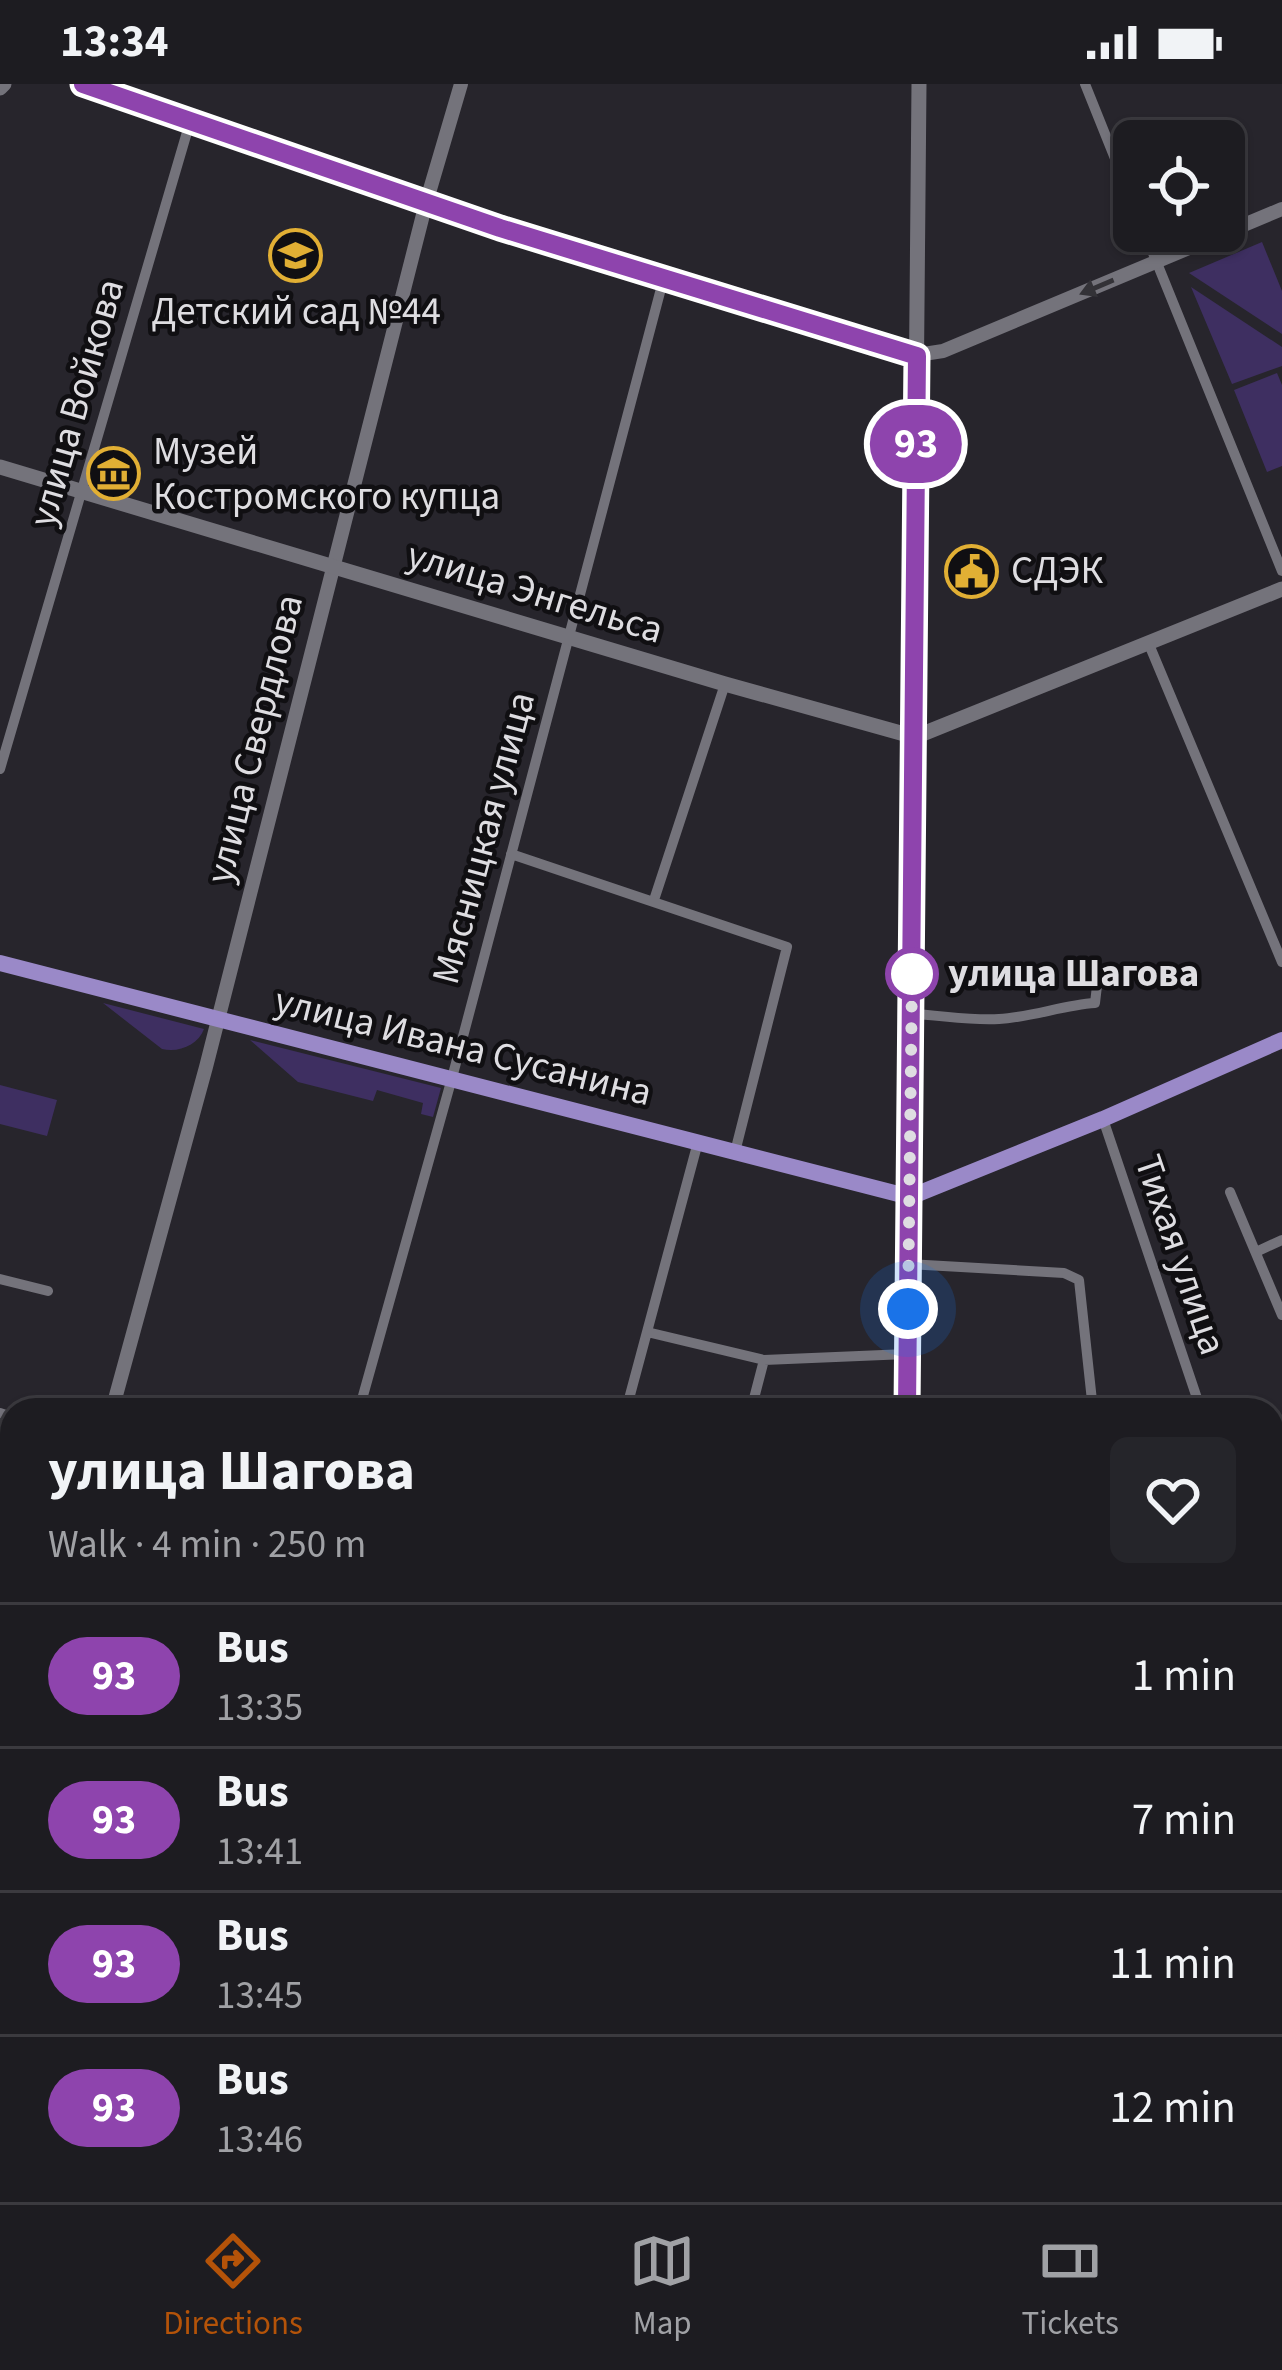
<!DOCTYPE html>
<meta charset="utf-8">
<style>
body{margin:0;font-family:"Source Sans 3",sans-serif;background:#25252a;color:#f1f3f6;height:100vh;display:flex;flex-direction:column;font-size:45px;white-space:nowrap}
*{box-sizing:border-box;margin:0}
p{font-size:39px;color:#a0a1a5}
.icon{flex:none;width:66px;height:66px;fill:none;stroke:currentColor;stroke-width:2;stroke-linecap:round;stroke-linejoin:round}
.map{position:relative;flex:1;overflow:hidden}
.sheet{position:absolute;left:0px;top:1314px;width:1284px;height:804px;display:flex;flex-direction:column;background:#1d1c21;border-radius:36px 36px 0 0;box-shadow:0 3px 9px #0004,0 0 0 3px #3b3a3f}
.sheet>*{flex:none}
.badge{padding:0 24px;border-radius:39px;font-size:42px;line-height:78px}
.fabs{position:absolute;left:1113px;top:36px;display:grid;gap:24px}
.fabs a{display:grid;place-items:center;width:132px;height:132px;border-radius:18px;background:#1d1c21;box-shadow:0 3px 9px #0004,0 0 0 3px #3b3a3f;font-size:60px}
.you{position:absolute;width:60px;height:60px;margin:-30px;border:9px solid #fff;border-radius:50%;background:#1a73e8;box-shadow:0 0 0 18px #1a73e833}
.map>.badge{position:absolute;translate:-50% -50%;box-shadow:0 0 0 6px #fff}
.round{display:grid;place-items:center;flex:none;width:126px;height:126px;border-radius:18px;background:#25252a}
.head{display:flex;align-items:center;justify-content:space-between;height:204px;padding:0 48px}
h1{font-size:57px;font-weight:700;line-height:90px}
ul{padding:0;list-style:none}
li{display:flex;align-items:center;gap:36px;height:144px;padding:0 48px;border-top:3px solid #3b3a3f}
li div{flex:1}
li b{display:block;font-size:45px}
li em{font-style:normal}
li .badge{min-width:132px;font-weight:700;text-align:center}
.status{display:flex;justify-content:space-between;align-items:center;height:84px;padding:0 60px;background:#1d1c21;direction:ltr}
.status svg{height:33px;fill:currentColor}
.dock{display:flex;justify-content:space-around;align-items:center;height:168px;border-top:3px solid #3b3a3f;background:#1d1c21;font-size:33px;color:#a0a1a5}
.dock a{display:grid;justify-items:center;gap:6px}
.dock .selected{color:#b45309}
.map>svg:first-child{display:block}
.green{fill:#3e2f61}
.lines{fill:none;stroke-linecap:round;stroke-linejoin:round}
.minor{stroke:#74737b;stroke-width:10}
.tertiary{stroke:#74737b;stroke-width:14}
.secondary{stroke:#74737b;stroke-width:15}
.primary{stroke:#9a89c8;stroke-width:16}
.oneway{fill:#333237}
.line-casing{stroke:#fff;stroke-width:27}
.line{stroke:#8e44ad;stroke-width:18}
.walk{stroke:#dedde1;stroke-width:12;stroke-dasharray:0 21.6}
.stop-dot{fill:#fff;stroke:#8e44ad;stroke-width:6}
.labels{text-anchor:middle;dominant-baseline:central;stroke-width:9;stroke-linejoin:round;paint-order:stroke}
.poi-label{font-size:39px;fill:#dedde1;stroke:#100f12;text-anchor:start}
.street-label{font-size:39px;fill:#dedde1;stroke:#100f12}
.stop-label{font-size:39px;font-weight:bold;fill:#dedde1;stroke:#100f12;text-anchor:start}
</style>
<div class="status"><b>13:34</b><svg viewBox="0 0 49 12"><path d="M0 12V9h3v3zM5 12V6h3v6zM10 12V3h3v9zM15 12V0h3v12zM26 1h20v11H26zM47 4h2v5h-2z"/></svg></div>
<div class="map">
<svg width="1282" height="2118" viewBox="0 0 1282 2118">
<rect width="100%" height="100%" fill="#27252c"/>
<!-- green -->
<path class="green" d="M 1262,158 L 1282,207 L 1282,250 L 1189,189 Z
M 1191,203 L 1282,263 L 1282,282 L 1232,300 Z
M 1277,289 L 1282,301 L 1282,382 L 1267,388 L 1234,306 Z
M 103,919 L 204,945 C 198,961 179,969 162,965 Z
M 250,956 L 441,1004 L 433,1033 L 421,1030 L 423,1019 L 377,1006 L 373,1017 L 298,998 Z
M 0,1001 L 57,1016 L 47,1052 L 0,1040 Z"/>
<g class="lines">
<!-- minor -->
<path class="minor" d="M 1085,0 L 1134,122
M 1144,147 L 1282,487
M 1148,558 L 1282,878
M 0,685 L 190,38
M 511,770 L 787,863 L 735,1068
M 654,816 L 725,600
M 911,930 C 940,931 971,937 999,935 C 1033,933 1063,921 1095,919 L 1098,893
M 1103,1035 L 1201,1326
M 1230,1108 L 1282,1231
M 1256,1168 L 1282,1156
M 908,1180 L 1064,1189 L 1079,1196 L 1093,1326
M 0,1195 L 48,1207
M 647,1248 L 764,1276 L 907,1270
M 30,1326 L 32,1318 L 60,1326
M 359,1326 L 452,994 L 663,197
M 626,1326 L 698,1058
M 751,1326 L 764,1276
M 0,1329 L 12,1333
M 1272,1370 L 1282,1370
M 0,1471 L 12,1474
M 1272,1553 L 1282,1585
M 0,1591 L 12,1594
M 1272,1627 L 1282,1625
M 1272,1965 L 1282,1991
M 749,2106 L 794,2118
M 1030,2106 L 1034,2118
M 1177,2106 L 1181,2118"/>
<!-- tertiary -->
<path class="tertiary" d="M 84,0 L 537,156 L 917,271 L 943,267 L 1282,125
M 112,1326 L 206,983 L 426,119 L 461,0
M 0,1760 L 12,1704
M 1272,1925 L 1282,1921"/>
<!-- secondary -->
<path class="secondary" d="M 0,4 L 4,0
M 0,383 L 725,600 L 915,653 L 1282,505
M 907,1326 L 919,0
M 891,2118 L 892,2106"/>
<!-- primary -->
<path class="primary" d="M 0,879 L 910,1113 L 1103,1035 L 1282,956"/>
</g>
<!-- one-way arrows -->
<defs><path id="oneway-solid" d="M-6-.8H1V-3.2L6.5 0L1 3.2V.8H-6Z" transform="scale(3)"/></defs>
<use class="oneway" href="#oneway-solid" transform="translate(1097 203) rotate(157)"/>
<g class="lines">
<defs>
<path id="line" d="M 83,0 L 500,144 L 917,272 L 907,1326"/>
</defs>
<!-- line casing -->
<use href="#line" class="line-casing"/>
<!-- line -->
<use href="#line" class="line"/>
<!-- walk -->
<path class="walk" d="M 908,1225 L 912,890"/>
</g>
<!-- icons -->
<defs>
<symbol id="school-ring" viewBox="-11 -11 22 22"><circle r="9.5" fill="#100f12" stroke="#e1af34" stroke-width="1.5"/><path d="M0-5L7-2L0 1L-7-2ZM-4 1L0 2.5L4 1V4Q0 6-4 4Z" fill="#e1af34"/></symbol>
<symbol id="museum-ring" viewBox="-11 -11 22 22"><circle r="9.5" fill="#100f12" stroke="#e1af34" stroke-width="1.5"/><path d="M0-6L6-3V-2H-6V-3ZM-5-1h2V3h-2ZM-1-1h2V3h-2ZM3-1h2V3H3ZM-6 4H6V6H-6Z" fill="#e1af34"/></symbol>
<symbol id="civic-ring" viewBox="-11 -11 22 22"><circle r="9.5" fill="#100f12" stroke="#e1af34" stroke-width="1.5"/><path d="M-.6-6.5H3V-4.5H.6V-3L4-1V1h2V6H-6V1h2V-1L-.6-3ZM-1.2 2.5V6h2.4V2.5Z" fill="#e1af34"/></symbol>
</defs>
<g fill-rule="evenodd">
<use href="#school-ring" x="266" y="142" width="59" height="59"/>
<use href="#museum-ring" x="84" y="360" width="59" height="59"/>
<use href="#civic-ring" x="942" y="458" width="59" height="59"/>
</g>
<!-- markers -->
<circle class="stop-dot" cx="912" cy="890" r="24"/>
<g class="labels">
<!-- poi labels -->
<g class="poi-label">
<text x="296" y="228" text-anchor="middle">Детский сад №44</text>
<text x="153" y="368">Музей<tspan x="153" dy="45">Костромского купца</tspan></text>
<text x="1011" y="487">СДЭК</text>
</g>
<!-- street labels -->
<g class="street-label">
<text transform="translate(77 319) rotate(-74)">улица Войкова</text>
<text transform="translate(535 509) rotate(17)">улица Энгельса</text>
<text transform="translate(255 655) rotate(-76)">улица Свердлова</text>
<text transform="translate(484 754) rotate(-75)">Мясницкая улица</text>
<text transform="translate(463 963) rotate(14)">улица Ивана Сусанина</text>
<text transform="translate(1180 1171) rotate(71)">Тихая улица</text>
</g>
<!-- stop labels -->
<g class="stop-label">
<text x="948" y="890">улица Шагова</text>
</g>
</g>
</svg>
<div class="fabs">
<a><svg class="icon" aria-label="locate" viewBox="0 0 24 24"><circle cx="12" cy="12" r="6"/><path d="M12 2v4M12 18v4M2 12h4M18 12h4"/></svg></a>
</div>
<div class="you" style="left:908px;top:1225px"></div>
<b class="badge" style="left:916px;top:360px;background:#8e44ad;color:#fff">93</b>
<section class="sheet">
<div class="head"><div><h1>улица Шагова</h1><p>Walk · 4 min · 250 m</p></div><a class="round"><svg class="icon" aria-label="heart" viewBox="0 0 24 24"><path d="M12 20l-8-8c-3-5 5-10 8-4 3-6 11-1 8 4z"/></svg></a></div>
<ul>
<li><span class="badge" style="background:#8e44ad;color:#fff">93</span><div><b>Bus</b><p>13:35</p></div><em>1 min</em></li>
<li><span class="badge" style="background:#8e44ad;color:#fff">93</span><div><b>Bus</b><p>13:41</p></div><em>7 min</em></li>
<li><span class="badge" style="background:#8e44ad;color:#fff">93</span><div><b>Bus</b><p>13:45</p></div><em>11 min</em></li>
<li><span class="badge" style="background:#8e44ad;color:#fff">93</span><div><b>Bus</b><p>13:46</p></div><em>12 min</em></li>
</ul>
</section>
</div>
<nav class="dock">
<a class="selected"><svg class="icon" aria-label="directions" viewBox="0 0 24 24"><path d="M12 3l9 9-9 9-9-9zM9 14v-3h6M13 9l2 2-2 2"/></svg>Directions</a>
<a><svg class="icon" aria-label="map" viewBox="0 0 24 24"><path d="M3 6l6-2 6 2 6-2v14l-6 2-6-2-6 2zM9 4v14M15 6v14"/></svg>Map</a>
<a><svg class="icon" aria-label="tickets" viewBox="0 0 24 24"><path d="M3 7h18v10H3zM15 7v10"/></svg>Tickets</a>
</nav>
